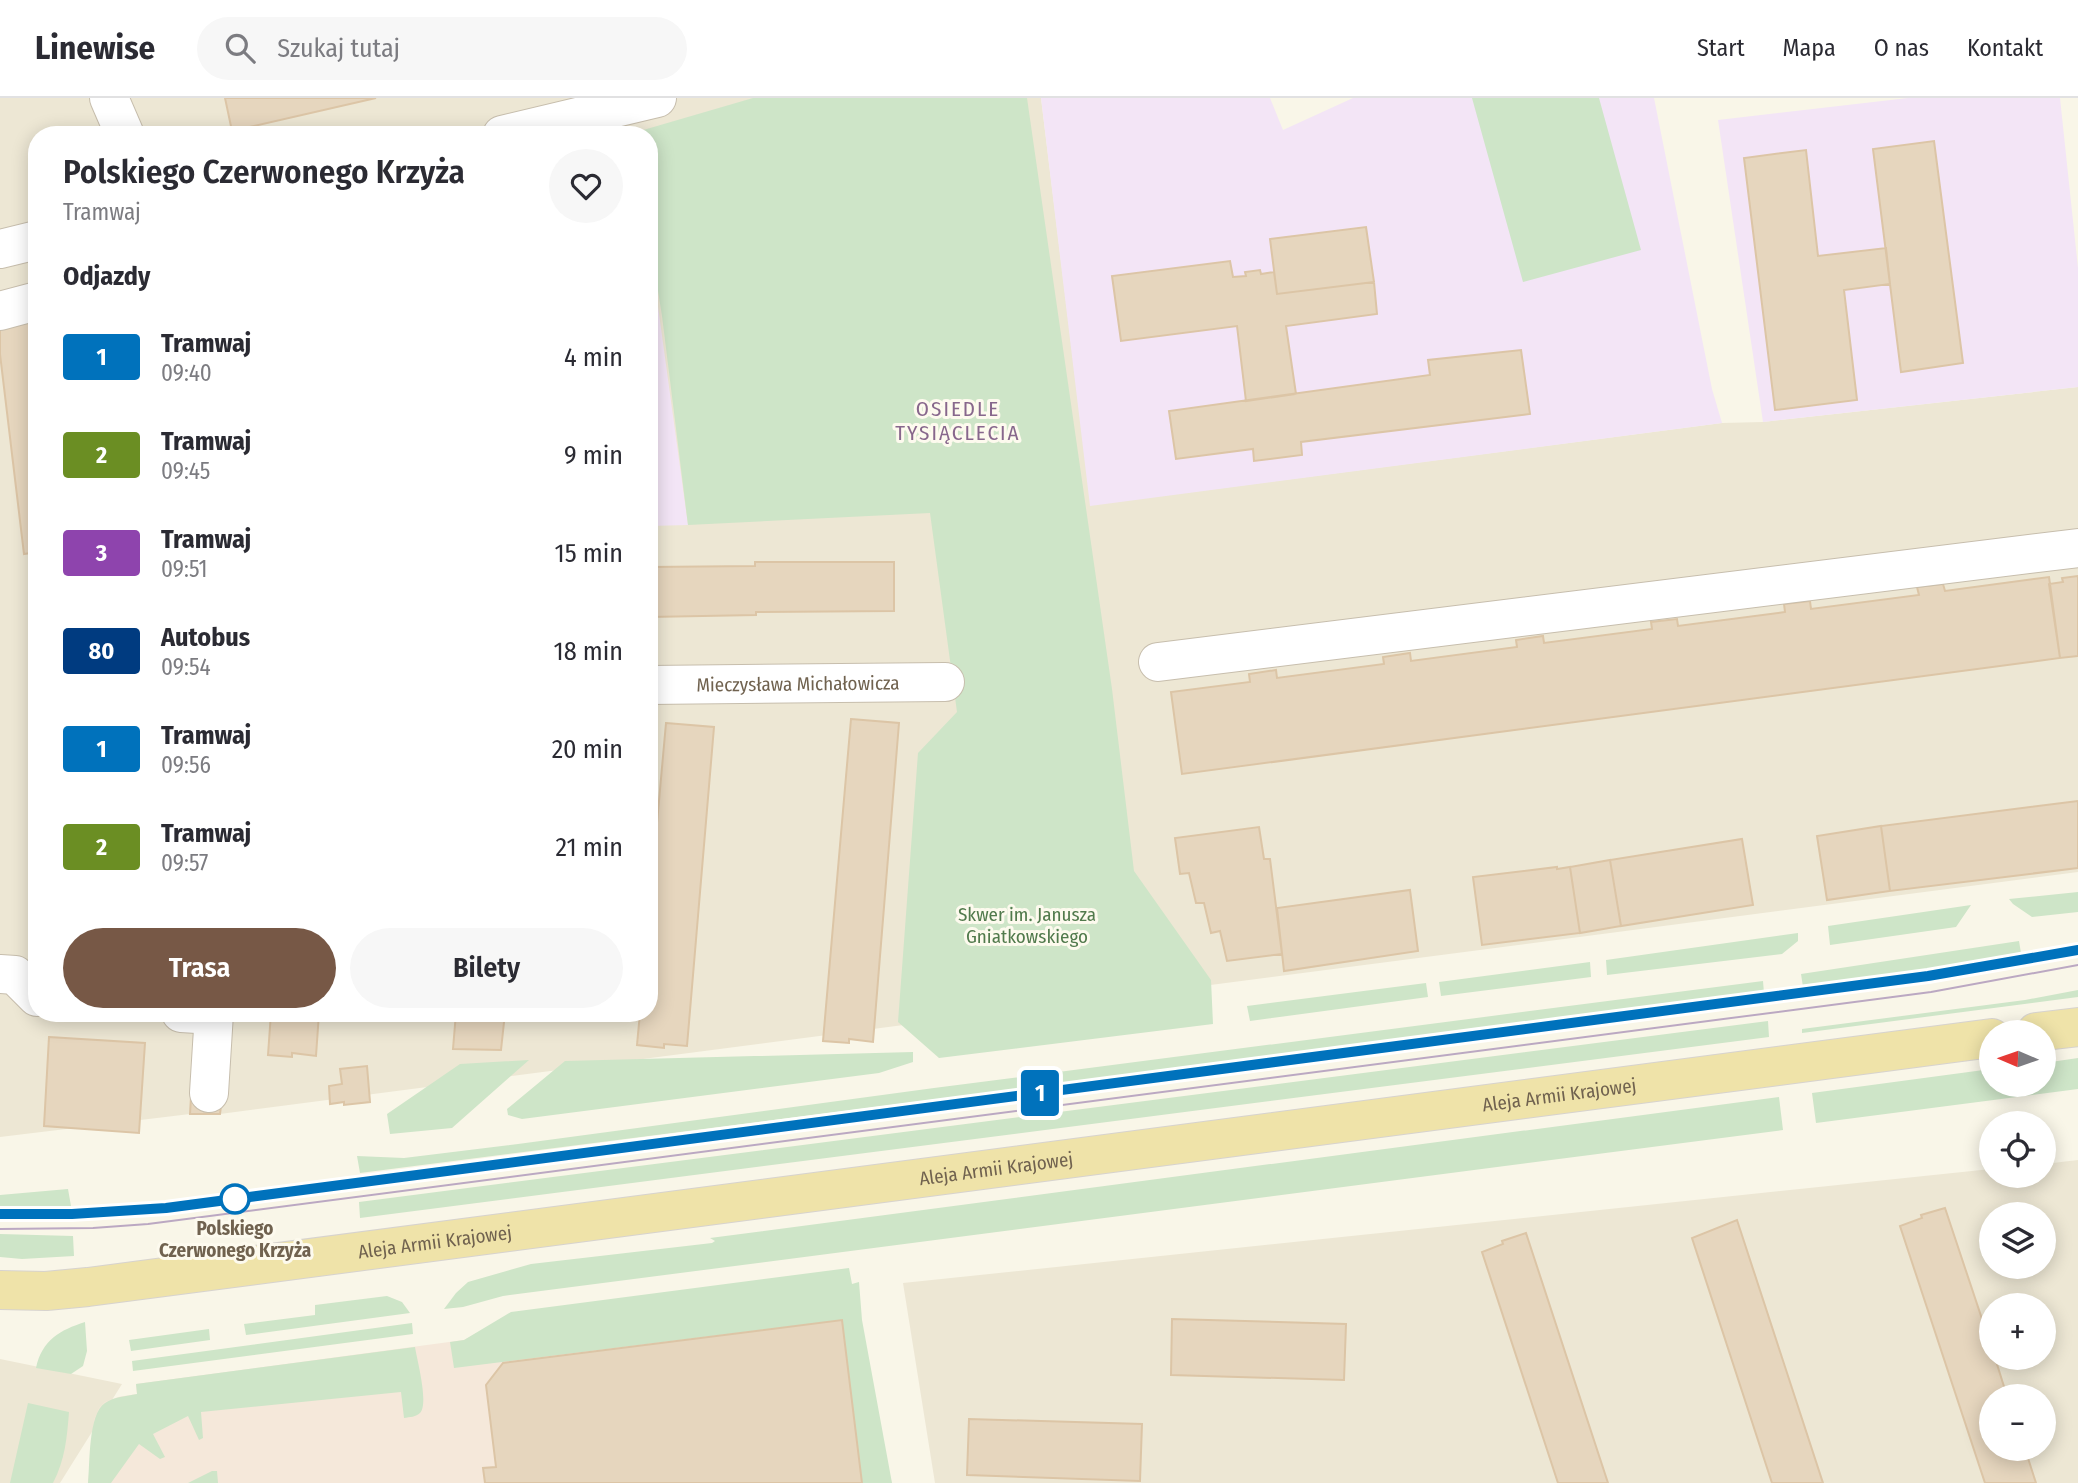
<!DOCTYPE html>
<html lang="pl">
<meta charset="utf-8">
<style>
body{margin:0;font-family:"Fira Sans Condensed",sans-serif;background:#f7f7f7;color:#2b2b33;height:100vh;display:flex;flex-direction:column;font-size:26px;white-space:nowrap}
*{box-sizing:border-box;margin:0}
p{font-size:23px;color:#7c7c81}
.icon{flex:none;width:38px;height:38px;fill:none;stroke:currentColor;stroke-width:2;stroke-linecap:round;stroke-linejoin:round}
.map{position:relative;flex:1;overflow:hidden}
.details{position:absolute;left:28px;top:28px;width:630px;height:896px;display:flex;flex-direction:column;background:#fff;border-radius:28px;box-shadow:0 4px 18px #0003}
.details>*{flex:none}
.badge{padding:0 14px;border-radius:5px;font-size:24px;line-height:46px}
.needle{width:46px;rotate:272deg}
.controls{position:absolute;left:1979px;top:922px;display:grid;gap:14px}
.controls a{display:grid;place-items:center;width:77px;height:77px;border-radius:50%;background:#fff;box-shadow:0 4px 18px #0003;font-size:35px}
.map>.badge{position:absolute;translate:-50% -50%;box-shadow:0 0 0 4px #fff}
h2{padding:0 35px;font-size:26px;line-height:63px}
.round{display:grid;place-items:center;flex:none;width:74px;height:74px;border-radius:37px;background:#f7f7f7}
.head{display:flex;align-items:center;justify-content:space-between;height:119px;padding:0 35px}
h1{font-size:33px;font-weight:600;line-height:52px}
.action{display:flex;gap:14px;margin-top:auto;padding:14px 35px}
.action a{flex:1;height:80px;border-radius:42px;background:#775846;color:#fff;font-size:28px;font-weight:600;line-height:80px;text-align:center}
.action a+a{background:#f7f7f7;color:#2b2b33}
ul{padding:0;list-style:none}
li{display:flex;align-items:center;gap:21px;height:98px;padding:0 35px}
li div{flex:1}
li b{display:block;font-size:26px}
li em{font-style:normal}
li .badge{min-width:77px;font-weight:700;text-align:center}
header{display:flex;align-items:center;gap:42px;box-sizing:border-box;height:98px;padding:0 35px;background:#fff;border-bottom:2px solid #e1e1e2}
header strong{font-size:33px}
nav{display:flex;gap:38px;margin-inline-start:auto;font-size:24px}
.search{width:490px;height:63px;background:#f7f7f7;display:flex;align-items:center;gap:18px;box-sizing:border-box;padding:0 24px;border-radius:38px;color:#7c7c81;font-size:26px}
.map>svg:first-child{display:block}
.residential{fill:#ede7d4;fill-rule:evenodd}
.commercial{fill:#f5e8da}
.education{fill:#f3e5f6}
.green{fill:#cee5c8}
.building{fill:#e6d6be;stroke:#dcc5a6;stroke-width:2}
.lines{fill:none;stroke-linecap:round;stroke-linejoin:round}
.minor-casing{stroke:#c7bead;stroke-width:40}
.major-casing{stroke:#d7d3ce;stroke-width:40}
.minor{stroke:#fff;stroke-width:38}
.major{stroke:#efe3a9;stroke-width:38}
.tram{stroke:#bba8c2;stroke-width:2}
.line-casing{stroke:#fff;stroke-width:16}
.line{stroke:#0072bc;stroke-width:10}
.stop-dot{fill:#fff;stroke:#0072bc;stroke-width:3.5}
.labels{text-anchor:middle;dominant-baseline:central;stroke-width:6;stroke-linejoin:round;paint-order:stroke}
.street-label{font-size:19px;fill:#70624f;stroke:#fdfaee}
.park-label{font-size:19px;fill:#517a4c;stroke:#fdfaee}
.stop-label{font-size:19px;font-weight:bold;fill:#70624f;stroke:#fdfaee}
.neighbourhood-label{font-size:21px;letter-spacing:2px;fill:#87678c;stroke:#fdfaee}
</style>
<header>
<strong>Linewise</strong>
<div class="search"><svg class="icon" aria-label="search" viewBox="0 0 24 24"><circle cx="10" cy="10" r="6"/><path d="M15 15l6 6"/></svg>Szukaj tutaj</div>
<nav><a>Start</a><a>Mapa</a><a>O nas</a><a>Kontakt</a></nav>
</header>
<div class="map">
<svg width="2078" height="1385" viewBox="0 0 2078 1385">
<rect width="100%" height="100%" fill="#f9f6e8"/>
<!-- residential -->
<path class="residential" d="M 0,0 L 1041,0 L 1091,407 L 1722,325 L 1763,324 L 2078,289 L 2078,774 L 220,1016 L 190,1016 L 0,1039 ZM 37,37 L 649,37 L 649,915 L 37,915 Z
M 2078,1062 L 2078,1385 L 935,1385 L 903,1185 L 1991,1071 L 1992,1078 L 2044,1078 L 2044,1066 ZM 1992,1116 L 2044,1116 L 2044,1169 L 1992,1169 ZM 1992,1208 L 2044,1208 L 2044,1260 L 1992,1260 ZM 1992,1298 L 2044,1298 L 2044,1351 L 1992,1351 Z
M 0,1261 L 122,1286 L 60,1385 L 0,1385 Z"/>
<!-- commercial -->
<path class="commercial" d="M 841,1219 L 892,1385 L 88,1385 L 94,1322 L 99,1310 L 105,1304 L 118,1299 L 137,1296 L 136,1286 L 464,1242 L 498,1223 Z"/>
<!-- education -->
<path class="education" d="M 1041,0 L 1270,0 L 1283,32 L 1353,0 L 1654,0 L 1712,291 L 1722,325 L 1090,408 Z
M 1908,0 L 2060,0 L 2078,170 L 2078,289 L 1763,324 L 1718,22 Z
M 649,143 L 688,427 L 649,428 Z"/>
<!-- green -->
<path class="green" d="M 753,0 L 1027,0 L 1112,591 L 1134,773 L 1211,882 L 1213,926 L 939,960 L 898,924 L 918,655 L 957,614 L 930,415 L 688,427 L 662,218 L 649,136 L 649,37 L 634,37 L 633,35 Z
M 1472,0 L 1599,0 L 1641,152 L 1523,184 Z
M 2078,794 L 2078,814 L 2032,819 L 2013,806 L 2009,801 Z
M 1971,807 L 1956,829 L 1830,847 L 1828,828 Z
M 1798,835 L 1798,843 L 1782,856 L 1607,877 L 1606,862 Z
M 2019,843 L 2021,855 L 1983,863 L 1803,889 L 1801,876 Z
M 1590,864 L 1591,879 L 1441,898 L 1439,884 Z
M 1763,883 L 1764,895 L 360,1075 L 357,1058 L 404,1060 L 518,1046 L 934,990 Z
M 1426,885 L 1428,899 L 1250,923 L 1247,908 Z
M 2078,892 L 2078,899 L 1802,935 L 1802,931 L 2025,902 Z
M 1768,923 L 1769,939 L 360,1120 L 359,1104 Z
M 913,954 L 913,964 L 879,975 L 522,1021 L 508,1017 L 507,1011 L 565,963 Z
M 2078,960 L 2078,991 L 1816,1025 L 1812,995 L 1991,971 L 1992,987 L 2044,987 L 2044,965 Z
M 529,962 L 452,1030 L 390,1036 L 387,1016 L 460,966 Z
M 1779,999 L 1783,1032 L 503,1198 L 463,1209 L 444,1211 L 456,1195 L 468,1184 L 531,1166 L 712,1145 L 715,1143 L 710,1140 Z
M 68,1091 L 71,1108 L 0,1111 L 0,1097 Z
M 0,1136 L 73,1138 L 74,1158 L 22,1161 L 0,1159 Z
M 849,1170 L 852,1186 L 859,1184 L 862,1222 L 892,1385 L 862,1385 L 841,1222 L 454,1270 L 450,1244 L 464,1242 L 511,1214 Z
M 387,1198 L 402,1204 L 410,1215 L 246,1237 L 244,1226 L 315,1217 L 315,1207 Z
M 85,1224 L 87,1253 L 83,1268 L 71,1276 L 36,1270 C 42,1242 60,1232 85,1224 Z
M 412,1225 L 413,1236 L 133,1273 L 132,1263 Z
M 209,1231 L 210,1242 L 131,1253 L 129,1242 Z
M 415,1249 C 417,1262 429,1305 420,1315 C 416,1319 410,1319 404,1320 L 401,1294 L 201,1314 L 203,1340 L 199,1342 L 188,1318 L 153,1336 L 165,1359 L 160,1361 L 139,1346 L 111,1385 L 88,1385 C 90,1366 88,1316 105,1305 C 114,1299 126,1298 137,1296 L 136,1286 Z
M 28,1305 L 69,1314 C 67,1340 65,1362 53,1385 L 10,1385 Z
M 212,1373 L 217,1373 L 218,1385 L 188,1385 Z"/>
<!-- building -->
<path class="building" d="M 225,0 L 376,0 L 232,33 Z
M 1934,43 L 1963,265 L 1901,274 L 1873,51 Z
M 1806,52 L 1818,158 L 1886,150 L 1890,186 L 1844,192 L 1857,302 L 1775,312 L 1744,60 Z
M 1366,129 L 1374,184 L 1277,196 L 1270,141 Z
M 1230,163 L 1233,179 L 1246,178 L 1245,174 L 1260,172 L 1261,176 L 1274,174 L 1277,196 L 1374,184 L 1377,216 L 1286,228 L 1296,296 L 1246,303 L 1237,228 L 1121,243 L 1112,178 Z
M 37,220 L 37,454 L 24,456 L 0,256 L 0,225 Z
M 1521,252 L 1530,316 L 1301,344 L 1302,357 L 1254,363 L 1253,351 L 1176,361 L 1169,313 L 1430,277 L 1428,262 Z
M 755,464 L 894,464 L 894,513 L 756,514 L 756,517 L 649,519 L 649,469 L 755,468 Z
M 2078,478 L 2078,558 L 2060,560 L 2049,486 L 2063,484 L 2062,480 Z
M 2049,479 L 2060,560 L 1182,676 L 1171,594 L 1250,584 L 1249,576 L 1276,572 L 1277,580 L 1384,566 L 1383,559 L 1410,555 L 1411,563 L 1517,549 L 1516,542 L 1543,538 L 1544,545 L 1652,531 L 1651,524 L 1677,521 L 1678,528 L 1785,514 L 1784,506 L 1810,503 L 1811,511 L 1919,497 L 1917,489 L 1943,486 L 1945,493 Z
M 851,621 L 899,625 L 873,944 L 849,941 L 849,945 L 823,943 Z
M 666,625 L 714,629 L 687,948 L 664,946 L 664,950 L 637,947 L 640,915 L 649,915 L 649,814 Z
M 2078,703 L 2078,770 L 1890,793 L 1881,728 Z
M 1881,728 L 1890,793 L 1827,802 L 1817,738 Z
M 1259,729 L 1264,761 L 1270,761 L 1282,856 L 1227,863 L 1220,833 L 1211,835 L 1204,805 L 1196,805 L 1189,775 L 1180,776 L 1175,740 Z
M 1742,741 L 1753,807 L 1621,828 L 1610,762 Z
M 1610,762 L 1621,828 L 1580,835 L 1570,769 Z
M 1557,769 L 1557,771 L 1570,769 L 1580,835 L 1482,847 L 1473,779 Z
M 1410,792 L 1418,853 L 1284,873 L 1277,810 Z
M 271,915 L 319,915 L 316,958 L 292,955 L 292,959 L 268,957 Z
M 456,915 L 505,915 L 501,952 L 453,951 Z
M 49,939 L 145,945 L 139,1035 L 44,1028 Z
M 367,968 L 370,1004 L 344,1007 L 344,1004 L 330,1006 L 329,988 L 342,986 L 340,971 Z
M 191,999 L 222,1000 L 220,1016 L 190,1016 Z
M 1945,1110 L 1992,1251 L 1992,1260 L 1995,1260 L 2007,1298 L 1992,1298 L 1992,1351 L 2025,1351 L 2036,1385 L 1985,1385 L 1900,1128 L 1922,1120 L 1921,1117 Z
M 1737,1122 L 1823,1385 L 1772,1385 L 1692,1140 Z
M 1526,1135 L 1608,1385 L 1558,1385 L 1482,1154 L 1503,1146 L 1502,1143 Z
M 1172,1221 L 1346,1226 L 1344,1282 L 1171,1277 Z
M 842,1222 L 862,1385 L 485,1385 L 483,1370 L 496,1369 L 486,1287 L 503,1265 Z
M 969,1321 L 1142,1326 L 1140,1383 L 967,1377 Z"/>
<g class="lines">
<defs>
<g id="minor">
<path d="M 109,0 L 125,37"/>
<path d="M 502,37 L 657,0"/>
<path d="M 0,151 L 37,142"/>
<path d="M 0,213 L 37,203"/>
<path d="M 1158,564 L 2078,450"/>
<path id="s1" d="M 649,587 L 945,584"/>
<path d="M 0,876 L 15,877 L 37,899"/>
<path d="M 181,915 L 214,917"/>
<path d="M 209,995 L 214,915"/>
</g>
<g id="major">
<path d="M 2036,934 L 2078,929"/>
<path id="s2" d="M 0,1192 L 46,1193 L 88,1189 L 1992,940"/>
</g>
</defs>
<!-- minor casing -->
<use href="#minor" class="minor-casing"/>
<!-- major casing -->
<use href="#major" class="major-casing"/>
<!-- minor -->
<use href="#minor" class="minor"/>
<!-- major -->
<use href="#major" class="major"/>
<!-- tram -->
<path class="tram" d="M 0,1116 L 91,1115 L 165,1110 L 1928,878 L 2078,852
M 0,1131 L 93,1130 L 148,1126 L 1931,894 L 2078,867"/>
</g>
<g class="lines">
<defs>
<path id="line" d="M 0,1116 L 72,1116 L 166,1110 L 1928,878 L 2078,852"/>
</defs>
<!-- line casing -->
<use href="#line" class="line-casing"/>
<!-- line -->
<use href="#line" class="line"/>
</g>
<!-- markers -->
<circle class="stop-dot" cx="235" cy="1101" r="14"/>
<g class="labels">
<!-- street labels -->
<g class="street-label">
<text stroke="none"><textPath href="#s1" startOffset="149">Mieczysława Michałowicza</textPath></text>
<text stroke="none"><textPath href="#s2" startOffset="1572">Aleja Armii Krajowej</textPath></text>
<text stroke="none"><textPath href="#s2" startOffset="1004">Aleja Armii Krajowej</textPath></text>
<text stroke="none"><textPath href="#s2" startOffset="438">Aleja Armii Krajowej</textPath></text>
</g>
<!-- park labels -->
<g class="park-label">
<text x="1027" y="816">Skwer im. Janusza<tspan x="1027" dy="22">Gniatkowskiego</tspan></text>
</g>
<!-- stop labels -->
<g class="stop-label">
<text x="235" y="1130">Polskiego<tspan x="235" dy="22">Czerwonego Krzyża</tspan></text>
</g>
<!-- neighbourhood labels -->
<g class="neighbourhood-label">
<text x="958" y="311">OSIEDLE<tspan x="958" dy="24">TYSIĄCLECIA</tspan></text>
</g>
</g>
</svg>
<div class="controls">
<a><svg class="needle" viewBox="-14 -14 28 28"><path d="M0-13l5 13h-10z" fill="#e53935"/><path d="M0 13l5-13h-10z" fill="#7c7c81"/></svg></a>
<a><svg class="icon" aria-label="locate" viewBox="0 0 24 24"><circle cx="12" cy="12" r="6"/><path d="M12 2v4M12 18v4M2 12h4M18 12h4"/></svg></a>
<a><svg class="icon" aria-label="layers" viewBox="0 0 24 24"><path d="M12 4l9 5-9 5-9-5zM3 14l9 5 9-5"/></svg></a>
<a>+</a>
<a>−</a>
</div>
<b class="badge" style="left:1040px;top:995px;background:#0072bc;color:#fff">1</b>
<section class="details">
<div class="head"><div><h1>Polskiego Czerwonego Krzyża</h1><p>Tramwaj</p></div><a class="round"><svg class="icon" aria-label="heart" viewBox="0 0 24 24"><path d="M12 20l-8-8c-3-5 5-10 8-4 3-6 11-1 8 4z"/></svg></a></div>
<h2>Odjazdy</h2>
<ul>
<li><span class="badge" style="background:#0072bc;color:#fff">1</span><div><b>Tramwaj</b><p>09:40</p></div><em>4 min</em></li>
<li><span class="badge" style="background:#6b8e23;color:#fff">2</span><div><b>Tramwaj</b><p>09:45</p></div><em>9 min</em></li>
<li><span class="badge" style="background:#8e44ad;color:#fff">3</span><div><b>Tramwaj</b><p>09:51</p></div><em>15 min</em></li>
<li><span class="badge" style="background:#003b80;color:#fff">80</span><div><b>Autobus</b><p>09:54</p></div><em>18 min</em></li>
<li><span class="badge" style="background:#0072bc;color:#fff">1</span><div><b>Tramwaj</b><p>09:56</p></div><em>20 min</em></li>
<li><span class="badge" style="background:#6b8e23;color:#fff">2</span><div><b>Tramwaj</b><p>09:57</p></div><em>21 min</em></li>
</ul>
<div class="action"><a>Trasa</a><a>Bilety</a></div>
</section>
</div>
